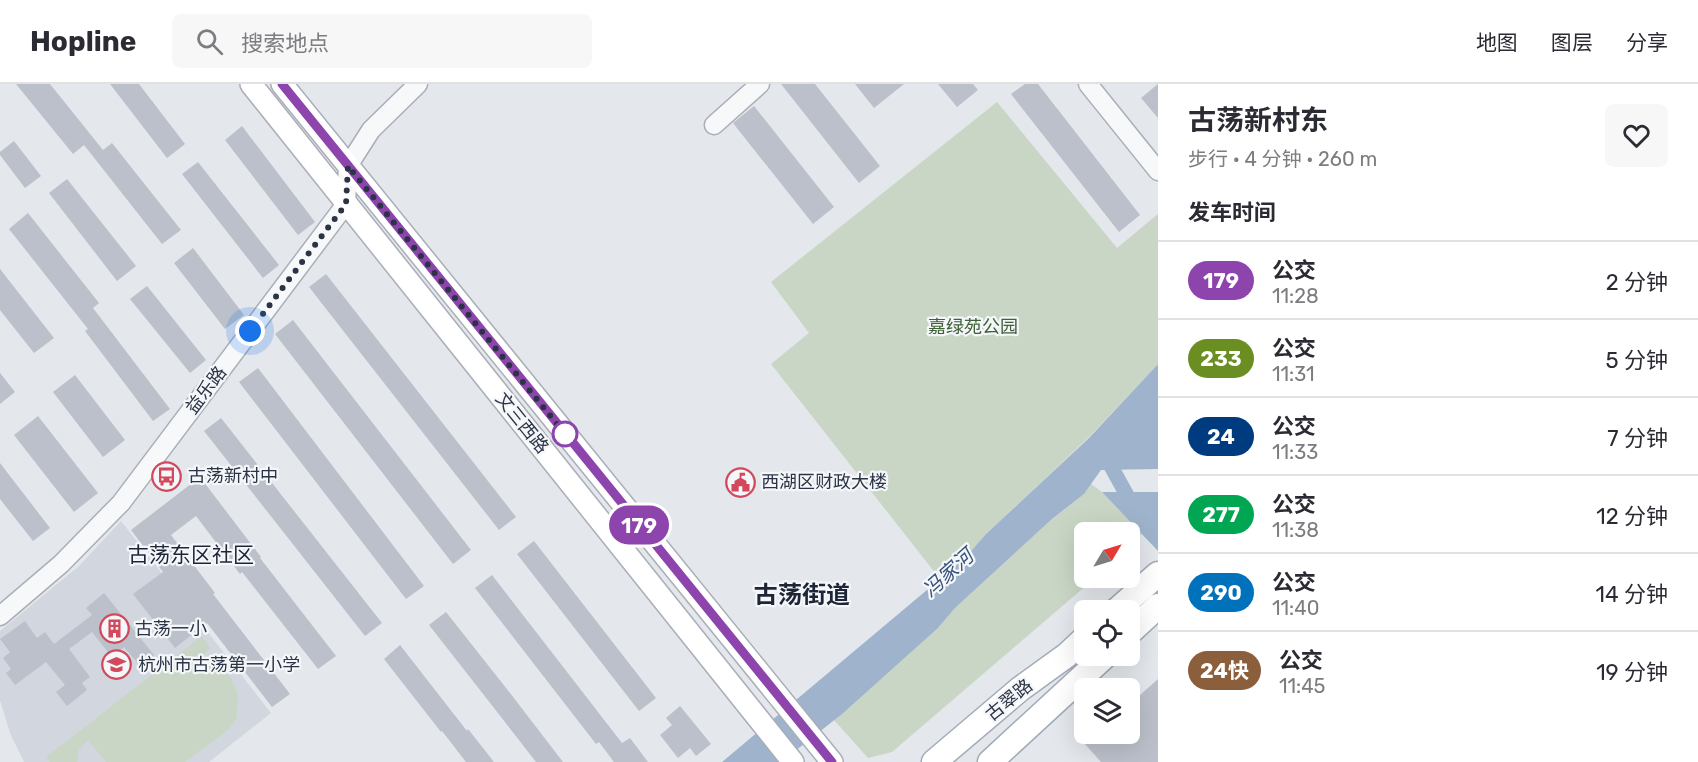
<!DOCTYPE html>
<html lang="zh">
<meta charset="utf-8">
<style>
body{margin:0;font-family:Rubik,"Noto Sans SC",sans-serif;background:#f7f7f7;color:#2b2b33;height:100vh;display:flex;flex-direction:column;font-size:22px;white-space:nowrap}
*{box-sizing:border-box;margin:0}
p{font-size:20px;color:#7c7c81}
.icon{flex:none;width:33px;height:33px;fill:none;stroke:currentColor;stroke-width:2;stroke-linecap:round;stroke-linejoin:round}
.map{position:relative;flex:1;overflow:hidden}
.side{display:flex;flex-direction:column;background:#fff;width:540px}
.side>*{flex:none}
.badge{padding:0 12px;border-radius:20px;font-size:21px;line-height:39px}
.needle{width:39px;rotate:52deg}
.buttons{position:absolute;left:1074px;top:438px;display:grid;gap:12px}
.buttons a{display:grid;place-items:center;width:66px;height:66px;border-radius:9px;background:#fff;box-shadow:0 6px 24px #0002;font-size:30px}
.you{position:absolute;width:30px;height:30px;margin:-15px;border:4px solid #fff;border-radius:50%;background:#1a73e8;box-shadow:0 0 0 9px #1a73e833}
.map>.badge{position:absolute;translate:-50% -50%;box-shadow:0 0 0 3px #fff}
h2{padding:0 30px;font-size:22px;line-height:54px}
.round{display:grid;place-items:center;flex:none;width:63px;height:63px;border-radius:9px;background:#f7f7f7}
.head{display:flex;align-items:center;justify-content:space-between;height:102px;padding:0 30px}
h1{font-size:28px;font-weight:700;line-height:45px}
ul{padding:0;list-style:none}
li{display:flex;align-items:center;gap:18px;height:78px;padding:0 30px;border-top:2px solid #e1e1e2}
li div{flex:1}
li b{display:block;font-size:22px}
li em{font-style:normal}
li .badge{min-width:66px;font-weight:700;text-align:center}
header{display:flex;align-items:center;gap:36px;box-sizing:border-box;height:84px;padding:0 30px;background:#fff;border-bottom:2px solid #e1e1e2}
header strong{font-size:28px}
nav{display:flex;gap:33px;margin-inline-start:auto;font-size:21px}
.search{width:420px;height:54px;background:#f7f7f7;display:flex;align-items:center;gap:15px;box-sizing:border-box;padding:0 21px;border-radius:9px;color:#7c7c81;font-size:22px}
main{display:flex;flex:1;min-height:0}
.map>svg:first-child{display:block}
.built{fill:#d2d6de}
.green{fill:#c9d6c5}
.water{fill:#9fb4cc}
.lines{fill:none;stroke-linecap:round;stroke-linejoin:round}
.canal{stroke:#9fb4cc;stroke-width:15}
.building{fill:#bbc0ca}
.tertiary-casing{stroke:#a9aeb7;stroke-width:21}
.secondary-casing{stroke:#a9aeb7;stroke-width:24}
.primary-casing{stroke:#a3abb8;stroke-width:27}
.tertiary{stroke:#f7f8fa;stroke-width:18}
.secondary{stroke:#fff;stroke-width:21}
.primary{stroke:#fff;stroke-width:24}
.line-casing{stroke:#fff;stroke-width:14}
.line{stroke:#8e44ad;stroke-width:9}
.walk{stroke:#2b3445;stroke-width:6;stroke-dasharray:0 10.8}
.stop-dot{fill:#fff;stroke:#8e44ad;stroke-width:3}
.labels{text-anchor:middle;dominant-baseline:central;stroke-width:4.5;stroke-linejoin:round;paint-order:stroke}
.park-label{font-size:18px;fill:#3f6138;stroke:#f4f6f9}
.street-label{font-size:18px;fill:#2b3445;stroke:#f4f6f9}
.poi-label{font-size:18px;fill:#2b3445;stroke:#f4f6f9;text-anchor:start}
.water-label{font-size:20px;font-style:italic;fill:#34527a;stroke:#f4f6f9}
.quarter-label{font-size:21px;fill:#1d2536;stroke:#f4f6f9}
.district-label{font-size:24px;font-weight:bold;fill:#1d2536;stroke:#f4f6f9}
</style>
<header>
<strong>Hopline</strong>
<div class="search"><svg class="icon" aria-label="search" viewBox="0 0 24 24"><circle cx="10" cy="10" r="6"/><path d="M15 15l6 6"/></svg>搜索地点</div>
<nav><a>地图</a><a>图层</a><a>分享</a></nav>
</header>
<main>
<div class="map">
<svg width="1158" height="678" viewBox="0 0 1158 678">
<rect width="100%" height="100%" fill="#e4e7ec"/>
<!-- built -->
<path class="built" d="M 121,437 L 271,629 L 209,678 L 24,678 L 10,649 L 0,616 L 0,547 L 79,482 Z"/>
<!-- green -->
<path class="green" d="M 997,18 L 1117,164 L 1158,130 L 1158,280 L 1091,351 L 986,450 L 965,474 L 940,495 L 771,280 L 809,249 L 771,198 Z
M 1091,400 L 1102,408 L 1142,450 L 1130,462 L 1130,448 L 1084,448 L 1084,494 L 1095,494 L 892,668 L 868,674 L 834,636 L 938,544 L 955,524 L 1052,435 L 1084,410 Z
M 202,552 L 210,564 L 203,571 L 220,580 L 231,594 L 237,608 L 238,620 L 236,635 L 228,646 L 185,678 L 106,678 L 88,656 L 79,666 L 77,678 L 50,678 L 46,673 Z"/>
<!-- water -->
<path class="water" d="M 1158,280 L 1158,385 L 1101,386 L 1084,410 L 1052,435 L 955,524 L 938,544 L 842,630 L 781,678 L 722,678 L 965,474 L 986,450 L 1089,354 Z
M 1102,408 L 1158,408 L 1158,467 Z"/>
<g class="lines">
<!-- canal -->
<path class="canal" d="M 1107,375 L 1134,424 L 1158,449"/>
</g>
<!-- building -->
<path class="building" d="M 16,0 L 50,0 L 103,66 L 112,59 L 181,146 L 162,160 L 84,61 L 73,70 Z
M 110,0 L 139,0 L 185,60 L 167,74 Z
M 781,0 L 815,0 L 880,82 L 859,99 Z
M 855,0 L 904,0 L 874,24 Z
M 938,0 L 973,0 L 978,6 L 957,23 Z
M 1025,0 L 1038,0 L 1140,131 L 1119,148 L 1011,10 Z
M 1158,0 L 1158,34 L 1141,14 Z
M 754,22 L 834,123 L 813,140 L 733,39 Z
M 242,42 L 315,138 L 298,151 L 225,56 Z
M 14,57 L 41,92 L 25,104 L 0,71 L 0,68 Z
M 198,78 L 279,181 L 263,194 L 182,90 Z
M 67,95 L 136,182 L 117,197 L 49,109 Z
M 28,129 L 99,219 L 93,224 L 170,325 L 153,337 L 85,247 L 88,245 L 9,145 Z
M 193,164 L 244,231 L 225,245 L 174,179 Z
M 0,185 L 54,254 L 34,269 L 0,226 Z
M 326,190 L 516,433 L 499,446 L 309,203 Z
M 147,202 L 206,276 L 190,289 L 130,215 Z
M 293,236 L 471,466 L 453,480 L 275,250 Z
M 258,284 L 424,502 L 406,515 L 239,298 Z
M 0,289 L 15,308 L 0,320 Z
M 75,291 L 125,356 L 103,373 L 53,308 Z
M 38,332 L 98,409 L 74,428 L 14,351 Z
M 221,334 L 382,539 L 365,552 L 204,347 Z
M 0,379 L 50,444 L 33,457 L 0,415 Z
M 200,393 L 261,473 L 260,474 L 336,572 L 318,585 L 242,488 L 240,490 L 196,432 L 171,451 L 215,509 L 213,510 L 290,610 L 272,623 L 207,539 L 175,564 L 133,510 L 163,488 L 131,446 Z
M 534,457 L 656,614 L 639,627 L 517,470 Z
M 492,491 L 622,659 L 630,654 L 648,678 L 614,678 L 599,658 L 596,660 L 475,504 Z
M 104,509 L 154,571 L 140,582 L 124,563 L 112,573 L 92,548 L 69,565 L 90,593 L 82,599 L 87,606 L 67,622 L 56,608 L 65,601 L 46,578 L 15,601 L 6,589 L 11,585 L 3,574 L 10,568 L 0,555 L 25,537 L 37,554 L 45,548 L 54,560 L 92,531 L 86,524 Z
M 446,528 L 510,609 L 563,678 L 536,678 L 487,615 L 429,541 Z
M 400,561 L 467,647 L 468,645 L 494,678 L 466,678 L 442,647 L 441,648 L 384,575 Z
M 1158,595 L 1158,678 L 1101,678 L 1084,659 L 1095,650 L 1130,650 L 1130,620 Z
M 680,622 L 711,660 L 696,672 L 690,664 L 678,674 L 660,651 L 672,641 L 666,634 Z"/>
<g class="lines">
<defs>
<path id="tertiary" d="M 1088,0 L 1158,87
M 714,41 L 760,0
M 0,532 L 61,480 L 121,419 L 346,120 L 348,82 L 371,46 L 418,0"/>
<path id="secondary" d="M 251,0 L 793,678
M 282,0 L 832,678"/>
<path id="primary" d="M 1117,526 L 1158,490
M 1130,548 L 1158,522
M 934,678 L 1020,605 L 1067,571 L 1084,555
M 990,678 L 1105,572"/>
</defs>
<!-- tertiary casing -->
<use href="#tertiary" class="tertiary-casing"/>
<!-- secondary casing -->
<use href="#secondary" class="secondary-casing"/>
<!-- primary casing -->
<use href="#primary" class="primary-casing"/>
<!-- tertiary -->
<use href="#tertiary" class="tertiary"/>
<!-- secondary -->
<use href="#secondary" class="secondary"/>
<!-- primary -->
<use href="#primary" class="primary"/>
</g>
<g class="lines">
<defs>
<path id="line" d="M 282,0 L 832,678"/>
</defs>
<!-- line casing -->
<use href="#line" class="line-casing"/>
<!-- line -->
<use href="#line" class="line"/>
<!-- walk -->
<path class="walk" d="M 250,247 L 346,120 L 348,82 L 565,350"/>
</g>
<!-- icons -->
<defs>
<symbol id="bus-ring" viewBox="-11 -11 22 22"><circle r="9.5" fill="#f4f6f9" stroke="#d1495b" stroke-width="1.5"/><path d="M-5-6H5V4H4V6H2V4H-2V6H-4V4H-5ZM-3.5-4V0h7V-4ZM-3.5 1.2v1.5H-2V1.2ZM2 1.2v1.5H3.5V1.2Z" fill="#d1495b"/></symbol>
<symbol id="civic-ring" viewBox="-11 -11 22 22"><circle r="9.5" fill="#f4f6f9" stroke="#d1495b" stroke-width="1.5"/><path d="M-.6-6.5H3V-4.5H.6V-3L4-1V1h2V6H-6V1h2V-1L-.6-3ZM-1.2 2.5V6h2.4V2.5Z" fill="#d1495b"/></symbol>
<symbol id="building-ring" viewBox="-11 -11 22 22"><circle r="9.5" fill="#f4f6f9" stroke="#d1495b" stroke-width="1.5"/><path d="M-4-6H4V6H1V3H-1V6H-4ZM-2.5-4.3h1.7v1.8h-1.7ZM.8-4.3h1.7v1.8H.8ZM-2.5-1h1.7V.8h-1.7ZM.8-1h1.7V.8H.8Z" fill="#d1495b"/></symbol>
<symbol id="school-ring" viewBox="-11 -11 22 22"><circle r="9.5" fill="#f4f6f9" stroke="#d1495b" stroke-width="1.5"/><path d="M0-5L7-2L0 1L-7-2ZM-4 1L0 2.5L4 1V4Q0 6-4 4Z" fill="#d1495b"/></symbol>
</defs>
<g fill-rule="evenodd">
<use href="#bus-ring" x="150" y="376" width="33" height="33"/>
<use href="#civic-ring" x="724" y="382" width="33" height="33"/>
<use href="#building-ring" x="98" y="528" width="33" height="33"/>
<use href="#school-ring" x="100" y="564" width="33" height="33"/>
</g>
<!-- markers -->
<circle class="stop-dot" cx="565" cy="350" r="12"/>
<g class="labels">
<!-- park labels -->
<g class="park-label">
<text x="973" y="243">嘉绿苑公园</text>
</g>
<!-- street labels -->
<g class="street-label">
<text transform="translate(206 306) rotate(-53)">益乐路</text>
<text transform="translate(522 339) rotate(51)">文三西路</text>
<text transform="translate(1009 616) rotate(-39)">古翠路</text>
</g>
<!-- poi labels -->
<g class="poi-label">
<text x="188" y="392">古荡新村中</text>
<text x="761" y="398">西湖区财政大楼</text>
<text x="135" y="545">古荡一小</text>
<text x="138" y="581">杭州市古荡第一小学</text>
</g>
<!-- water labels -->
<g class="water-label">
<text transform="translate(948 489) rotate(-42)">冯家河</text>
</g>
<!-- quarter labels -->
<g class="quarter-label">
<text x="191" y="470">古荡东区社区</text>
</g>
<!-- district labels -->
<g class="district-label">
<text x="802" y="511">古荡街道</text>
</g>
</g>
</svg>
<div class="buttons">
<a><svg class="needle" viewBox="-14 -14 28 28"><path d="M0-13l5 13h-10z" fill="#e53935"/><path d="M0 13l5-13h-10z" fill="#7c7c81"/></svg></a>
<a><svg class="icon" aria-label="locate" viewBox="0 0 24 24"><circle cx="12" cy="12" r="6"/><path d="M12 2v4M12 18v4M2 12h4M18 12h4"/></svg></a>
<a><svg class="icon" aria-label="layers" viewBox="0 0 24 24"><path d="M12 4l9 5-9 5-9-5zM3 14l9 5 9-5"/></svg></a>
</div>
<div class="you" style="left:250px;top:247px"></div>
<b class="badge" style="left:639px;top:441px;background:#8e44ad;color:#fff">179</b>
</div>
<section class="side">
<div class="head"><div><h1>古荡新村东</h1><p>步行 · 4 分钟 · 260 m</p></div><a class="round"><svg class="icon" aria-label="heart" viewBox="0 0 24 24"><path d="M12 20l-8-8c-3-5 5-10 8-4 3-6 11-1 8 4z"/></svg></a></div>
<h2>发车时间</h2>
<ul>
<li><span class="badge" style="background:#8e44ad;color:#fff">179</span><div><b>公交</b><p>11:28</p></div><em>2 分钟</em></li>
<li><span class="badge" style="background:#6b8e23;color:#fff">233</span><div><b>公交</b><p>11:31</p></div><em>5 分钟</em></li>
<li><span class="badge" style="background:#003b80;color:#fff">24</span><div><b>公交</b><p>11:33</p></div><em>7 分钟</em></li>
<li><span class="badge" style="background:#00a651;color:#fff">277</span><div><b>公交</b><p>11:38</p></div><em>12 分钟</em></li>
<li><span class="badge" style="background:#0072bc;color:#fff">290</span><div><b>公交</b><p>11:40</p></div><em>14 分钟</em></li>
<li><span class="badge" style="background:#8b5e3c;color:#fff">24快</span><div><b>公交</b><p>11:45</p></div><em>19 分钟</em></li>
</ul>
</section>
</main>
